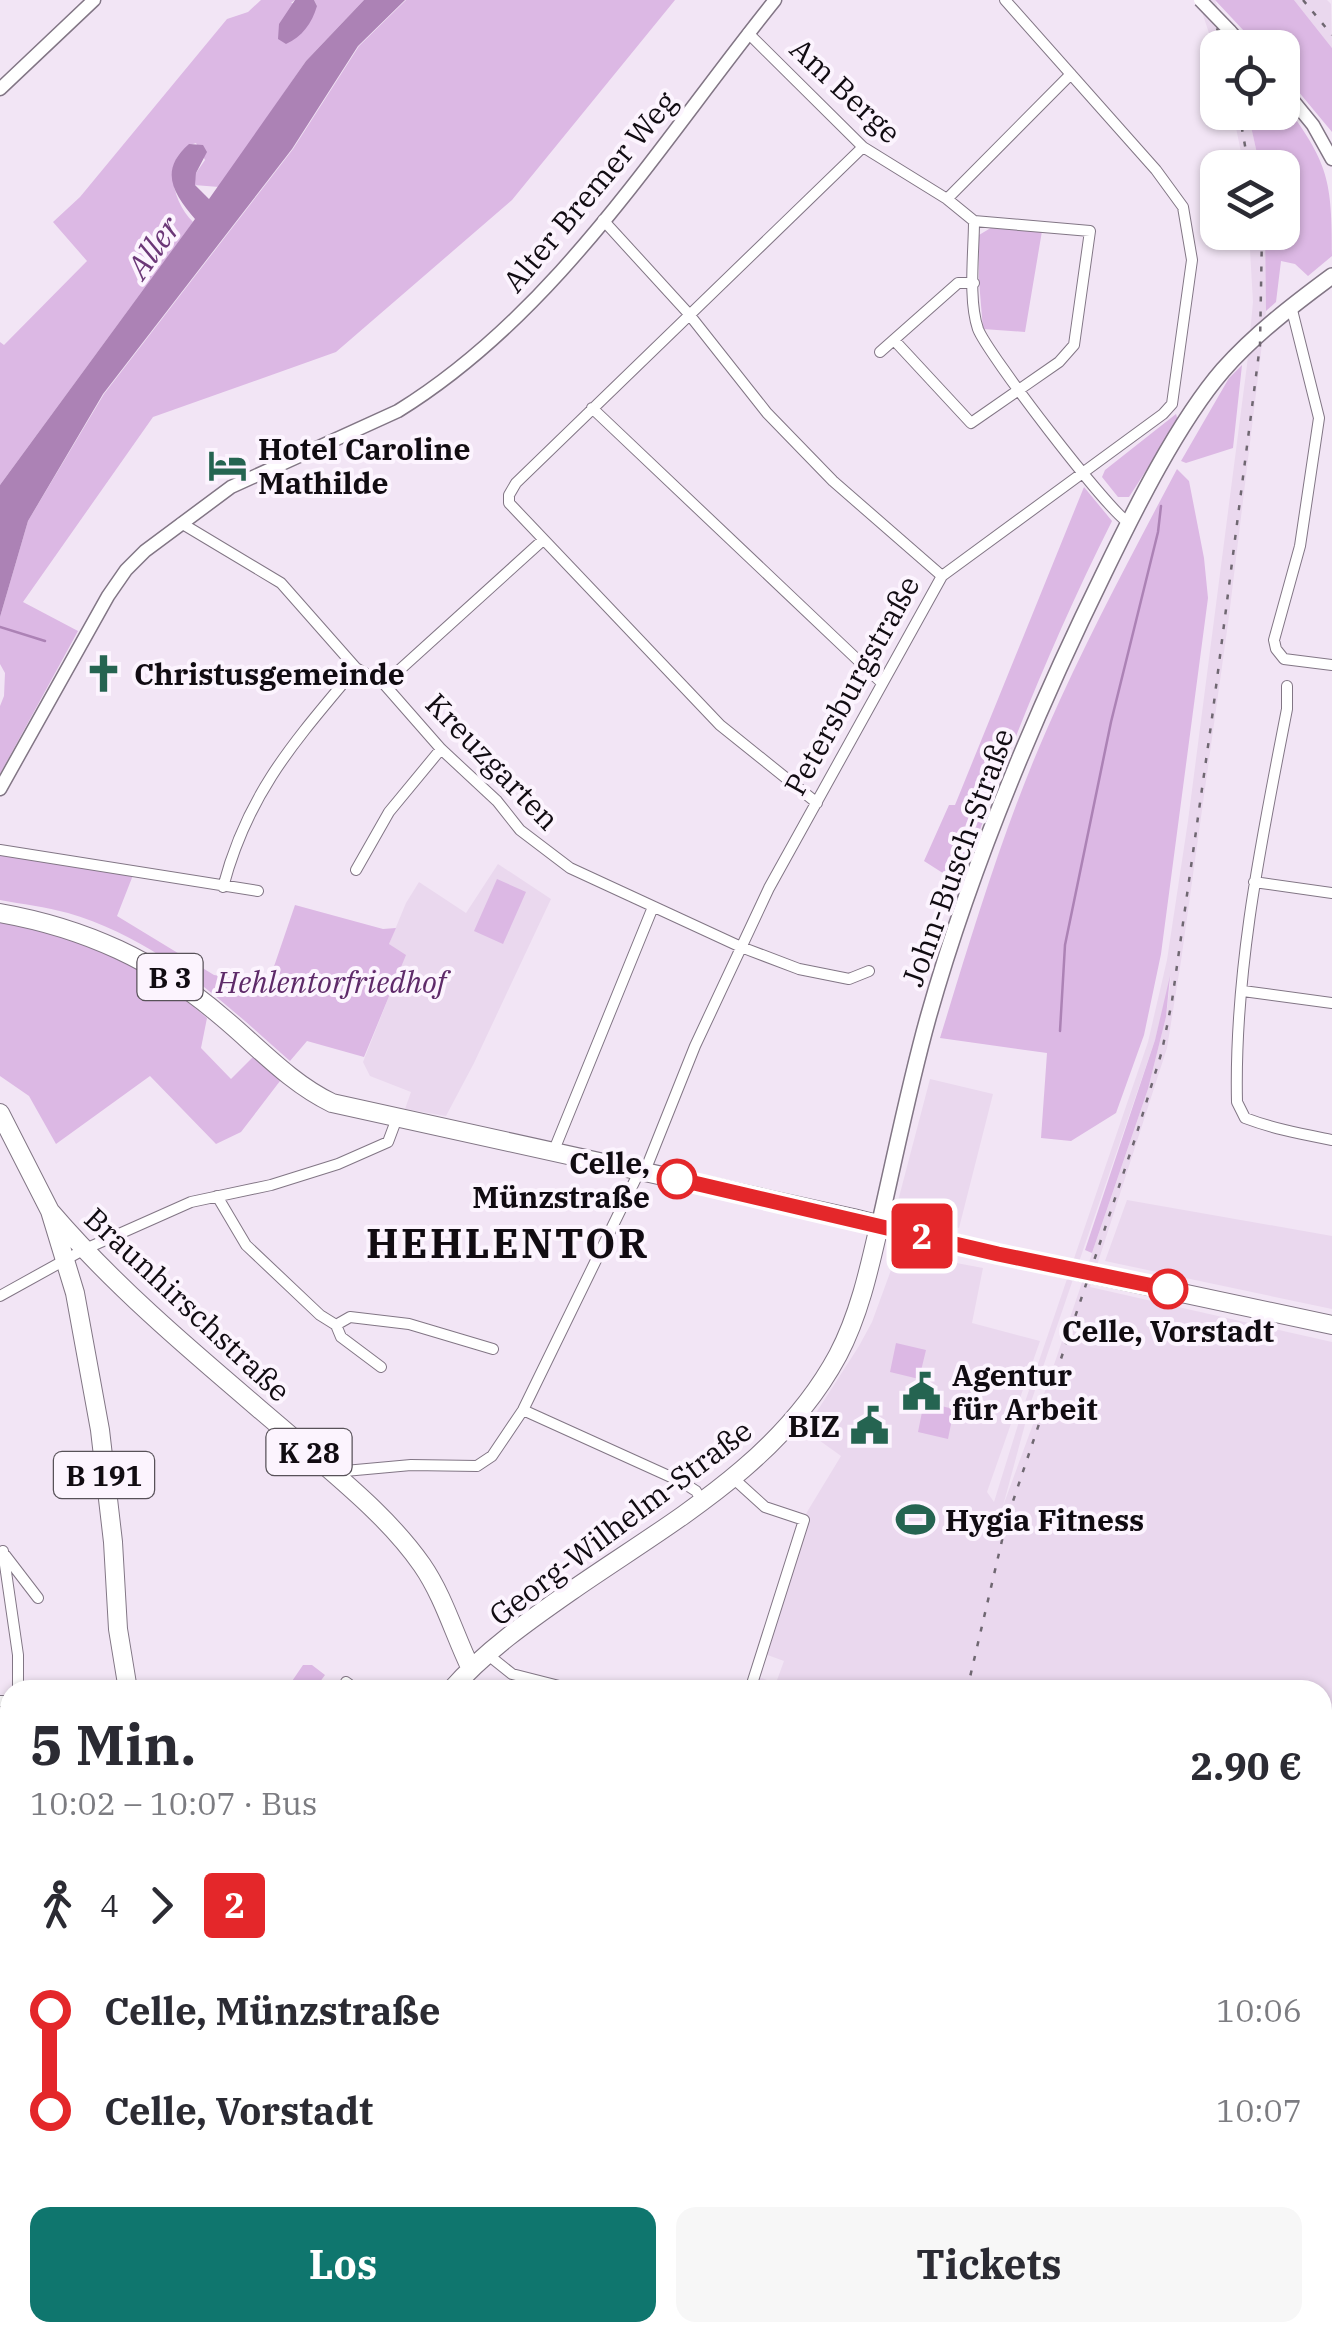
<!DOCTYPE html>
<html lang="de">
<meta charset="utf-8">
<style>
body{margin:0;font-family:"IBM Plex Serif",serif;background:#f7f7f7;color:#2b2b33;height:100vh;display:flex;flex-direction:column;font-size:38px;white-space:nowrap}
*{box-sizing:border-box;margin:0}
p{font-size:32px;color:#7c7c81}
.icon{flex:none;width:55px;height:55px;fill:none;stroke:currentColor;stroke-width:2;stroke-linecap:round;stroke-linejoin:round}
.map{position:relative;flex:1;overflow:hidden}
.side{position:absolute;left:0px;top:1680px;width:1332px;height:662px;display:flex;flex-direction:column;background:#fff;border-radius:30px 30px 0 0;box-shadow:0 2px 8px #0004}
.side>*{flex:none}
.badge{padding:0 20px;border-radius:8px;font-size:35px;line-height:65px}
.tools{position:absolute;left:1200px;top:30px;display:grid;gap:20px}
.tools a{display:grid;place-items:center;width:100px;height:100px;border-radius:20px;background:#fff;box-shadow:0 2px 8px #0004;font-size:50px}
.map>.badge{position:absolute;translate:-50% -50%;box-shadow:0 0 0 5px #fff}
.legs{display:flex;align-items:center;gap:15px;height:110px;padding:0 30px;font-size:32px}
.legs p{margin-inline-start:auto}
.summary{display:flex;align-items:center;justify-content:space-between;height:170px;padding:0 30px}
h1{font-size:55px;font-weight:700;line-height:75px}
.button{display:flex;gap:20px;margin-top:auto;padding:20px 30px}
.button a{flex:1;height:115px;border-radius:20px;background:#0f766e;color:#fff;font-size:40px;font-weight:700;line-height:115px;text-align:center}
.button a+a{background:#f7f7f7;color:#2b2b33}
ul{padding:0 30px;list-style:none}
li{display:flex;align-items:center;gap:35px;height:100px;font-size:38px}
li i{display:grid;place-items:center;width:15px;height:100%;margin:0 12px;background:currentColor}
li i::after{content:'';width:25px;height:25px;margin:-12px;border:8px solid;border-radius:50%;background:#fff}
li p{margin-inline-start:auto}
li:first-child i{background:linear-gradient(#0000 50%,currentColor 0)}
li:last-child i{background:linear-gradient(currentColor 50%,#0000 0)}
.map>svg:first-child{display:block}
.built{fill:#ead8ee;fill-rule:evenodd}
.green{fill:#dcb8e4}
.water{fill:#ac82b5}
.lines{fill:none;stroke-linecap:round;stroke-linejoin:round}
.stream{stroke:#ac82b5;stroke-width:2.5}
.minor-casing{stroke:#827685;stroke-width:12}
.tertiary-casing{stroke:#827685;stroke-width:15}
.secondary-casing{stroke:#827685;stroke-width:18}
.primary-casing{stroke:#827685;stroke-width:20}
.minor{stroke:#fff;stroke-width:10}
.tertiary{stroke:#fff;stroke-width:12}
.secondary{stroke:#fff;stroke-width:15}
.primary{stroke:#fff;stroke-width:18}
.rail{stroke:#6f6771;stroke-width:2.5;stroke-dasharray:5 10;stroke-linecap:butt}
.tertiary-bridge-casing{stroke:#827685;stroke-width:15;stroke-linecap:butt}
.tertiary-bridge{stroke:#fff;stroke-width:12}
.line-1-casing{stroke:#fff;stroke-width:22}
.line-1{stroke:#e4272a;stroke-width:15}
.stop-1-dot{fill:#fff;stroke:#e4272a;stroke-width:5}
.labels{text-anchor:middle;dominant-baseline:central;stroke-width:8;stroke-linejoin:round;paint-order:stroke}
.shield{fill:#fcf4fe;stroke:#585259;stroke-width:2.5}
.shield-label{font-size:28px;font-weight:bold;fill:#110c12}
.street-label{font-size:30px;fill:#110c12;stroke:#fcf4fe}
.poi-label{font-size:30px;font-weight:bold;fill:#110c12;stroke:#fcf4fe;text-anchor:start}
.park-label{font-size:30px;font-style:italic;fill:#5e2a69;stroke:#fcf4fe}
.stop-label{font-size:30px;font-weight:bold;fill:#110c12;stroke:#fcf4fe;text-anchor:end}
.water-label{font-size:32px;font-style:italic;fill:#6b3777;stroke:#fcf4fe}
.district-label{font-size:40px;font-weight:bold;letter-spacing:2.5px;fill:#110c12;stroke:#fcf4fe}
</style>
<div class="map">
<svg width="1332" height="2342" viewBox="0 0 1332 2342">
<rect width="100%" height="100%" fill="#f2e5f5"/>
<!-- built -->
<path class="built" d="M 1198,0 L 1215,0 L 1233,47 L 1218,48 L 1217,57 Z
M 1294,0 L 1327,0 L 1331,4 L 1332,48 Z
M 1233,113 L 1248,113 L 1260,167 L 1244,167 Z
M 1249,233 L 1265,233 L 1266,311 L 1229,616 L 1181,961 L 1167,1048 L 1090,1287 L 1332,1342 L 1332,2182 L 1322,2179 L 1322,1690 L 750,1690 L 755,1676 L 776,1683 L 784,1661 L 762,1653 L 807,1512 L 841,1456 L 805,1430 L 859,1346 L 872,1322 L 891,1270 L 903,1253 L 983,1268 L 972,1323 L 1040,1341 L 987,1492 L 994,1502 L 1026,1399 L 1148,1042 L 1167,960 L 1188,821 L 1247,365 L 1253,302 ZM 1171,976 L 1166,1017 L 1148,1089 L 1043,1397 L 1003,1506 L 1031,1402 L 1155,1040 Z
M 498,864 L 551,899 L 474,1063 L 446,1116 L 405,1109 L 411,1092 L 370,1076 L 363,1062 L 405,956 L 389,944 L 406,903 L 419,882 L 466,913 Z
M 930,1079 L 993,1094 L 959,1228 L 907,1215 L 898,1201 Z
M 1127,1200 L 1332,1236 L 1332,1309 L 1105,1261 Z"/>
<!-- green -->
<path class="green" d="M 261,0 L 295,0 L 291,3 L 317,6 L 314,0 L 364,0 L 306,61 L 219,187 L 194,185 L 196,173 L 205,160 L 196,143 C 160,154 172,202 193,222 L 0,485 L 0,342 L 4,345 L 87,261 L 53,222 L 80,197 L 227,19 L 248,12 Z
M 406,0 L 675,0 L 512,200 L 336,352 L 153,417 L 23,602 L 78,631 L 0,774 L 0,706 L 4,696 L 5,673 L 0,664 L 0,617 L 28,521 L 104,394 L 293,149 L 359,46 Z
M 1215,0 L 1294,0 L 1332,48 L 1332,132 L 1283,73 L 1282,48 L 1259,47 Z
M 1283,102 C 1329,163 1332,181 1332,256 L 1308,276 L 1295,264 L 1281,261 L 1276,302 L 1266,311 L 1265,233 L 1282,232 L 1282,168 L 1260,167 L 1248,113 L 1282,112 Z
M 994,226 L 1042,231 L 1025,332 L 983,329 L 979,281 L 979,235 Z
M 1242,365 L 1233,448 L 1186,463 L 1181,461 L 1229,378 Z
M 1176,414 L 1178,421 L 1129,497 L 1118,497 L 1102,477 L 1105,470 Z
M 1177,469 L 1189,481 L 1204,558 L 1208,598 L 1161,954 L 1144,1035 L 1116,1113 L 1071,1141 L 1041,1138 L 1047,1053 L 940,1038 C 972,934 1003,829 1047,729 C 1086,640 1132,554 1177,469 Z
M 1084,487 L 1112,521 C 1053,638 1005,760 960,884 L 924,861 L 949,805 L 955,805 Z
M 0,847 L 135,870 L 117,916 L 214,975 L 268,984 L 295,905 L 383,929 L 396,928 L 389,944 L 406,955 L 364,1057 L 307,1041 L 290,1061 C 221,1000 159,940 68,913 C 46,907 22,904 0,900 Z
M 497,879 L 526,892 L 503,944 L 474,931 Z
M 0,919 C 27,926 57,930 82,941 C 128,960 170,986 207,1018 L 201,1048 L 231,1079 L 253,1057 L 280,1081 L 241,1132 L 216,1144 L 150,1076 L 56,1144 L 29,1096 L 0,1076 Z
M 1170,976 L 1166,1017 L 1148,1089 L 1092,1253 L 1085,1250 L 1155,1040 Z
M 896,1343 L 926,1350 L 919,1379 L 890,1372 Z
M 924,1402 L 954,1409 L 948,1439 L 918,1432 Z
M 303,1665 L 312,1665 L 325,1675 L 314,1690 L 286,1690 Z
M 0,2318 L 10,2318 L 10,2332 L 275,2333 L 274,2342 L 0,2342 Z
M 947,2333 L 947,2332 L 1146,2333 L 1143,2342 L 947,2342 Z"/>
<!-- water -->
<path class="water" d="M 295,0 L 314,0 L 317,6 C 312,23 302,37 286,44 L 278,39 L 279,24 Z
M 364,0 L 405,0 L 358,46 L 292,149 L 103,394 L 28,521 L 0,617 L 0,485 L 195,219 C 174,194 158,171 189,144 L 203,145 L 207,152 L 196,173 L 195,185 L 209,199 L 306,61 Z"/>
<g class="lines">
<!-- stream -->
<path class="stream" d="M 0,627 L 45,641
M 1060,1031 L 1065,945 L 1111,722 L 1158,532 L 1161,506"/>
<defs>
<path id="minor" d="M 748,33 L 863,147 L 947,199 L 974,221 C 974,252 968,300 978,329 C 987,353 1108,511 1129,523
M 947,199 L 1071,74
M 603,220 L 688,313 L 767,413 L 833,481 L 942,576
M 1291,306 L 1319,418 L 1300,546 L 1274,640 L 1276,649 L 1284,659 L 1332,665
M 894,340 L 971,423 L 1059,362 L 1074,345 L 1090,231 L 974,221
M 880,352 L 958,283 L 974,283
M 592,408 L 882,683
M 181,523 L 281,583 L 356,668 L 384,684 L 441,749 L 497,801 L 520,830 L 570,868 L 741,947 L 799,969 L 849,979 L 869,971
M 384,684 L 543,540
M 1287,686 L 1287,709 C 1262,838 1234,970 1237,1102 L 1245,1118 C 1274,1129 1302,1134 1332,1140
M 817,803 L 720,725 L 509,503 L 509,495 L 516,483 L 863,147
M 0,850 L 258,891
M 356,870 L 389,812 L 441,749
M 1254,882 L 1332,893
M 223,887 C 248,792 295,741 356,668
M 1243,991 L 1332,1003
M 554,1150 L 653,907
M 645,1171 L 695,1046 L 769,888 L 942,576 L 1163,414 L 1172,404 L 1192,260 L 1183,207 L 1156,170 L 1005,0
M 217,1196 L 246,1245 L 320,1315 L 336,1325 L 341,1337 L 381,1367
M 0,1296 L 83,1250 L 191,1202 L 271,1185 L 338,1164 L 388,1142 L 397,1118
M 336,1325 L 350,1317 L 409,1324 L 493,1349
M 523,1410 L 682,1482 L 696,1491 L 702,1501
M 334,1472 L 411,1465 L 477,1466 L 492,1456 L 523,1410 L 640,1170
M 733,1478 L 765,1507 L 804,1520 L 750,1690
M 3,1551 L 18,1655 L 18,1690
M 5,1555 L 38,1598
M 487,1654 L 512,1674 L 575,1690
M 346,1682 L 357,1690
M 0,1701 L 10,1701
M 0,1857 L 10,1857
M 0,1968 L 10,1968
M 0,2152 L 10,2151
M 400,2332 L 401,2342
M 516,2332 L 516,2342
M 636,2332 L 637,2342
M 809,2332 L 845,2341
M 912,2332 L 913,2342"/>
<path id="tertiary" d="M 1230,31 L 1245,48
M 1282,87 L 1313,125 L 1332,159
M 0,89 L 94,0
M 0,789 L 108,596 L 126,570 L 145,551 L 231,487 L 398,411 C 558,312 659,144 775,0
M 0,2308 L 10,2308"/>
<path id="secondary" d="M 879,1226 C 895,1157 909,1086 928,1018 C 971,865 1034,716 1104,573 C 1134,511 1178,422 1223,370 C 1255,334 1294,304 1332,276"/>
<path id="primary" d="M 0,913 C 85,928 157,961 222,1017 C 257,1046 290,1083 332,1103 L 853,1218 L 989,1252 L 1332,1325
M 0,1113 L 50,1211 L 75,1293 L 100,1430 L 113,1542 L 118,1629 L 128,1690
M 50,1211 C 122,1295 207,1364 291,1436 C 336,1476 387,1515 422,1565 C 444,1597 454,1634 471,1669
M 451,1690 C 486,1650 531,1619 574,1589 C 671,1522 780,1463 838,1355 C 859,1315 869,1270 879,1226
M 289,2342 L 289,2332"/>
</defs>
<!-- minor casing -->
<use href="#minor" class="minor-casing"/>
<!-- tertiary casing -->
<use href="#tertiary" class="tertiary-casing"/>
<!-- secondary casing -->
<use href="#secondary" class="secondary-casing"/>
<!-- primary casing -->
<use href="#primary" class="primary-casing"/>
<!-- minor -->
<use href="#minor" class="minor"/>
<!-- tertiary -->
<use href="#tertiary" class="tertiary"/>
<!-- secondary -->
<use href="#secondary" class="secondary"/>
<!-- primary -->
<use href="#primary" class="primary"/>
<!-- rail -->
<path class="rail" d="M 1207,0 L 1224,48
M 1303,0 L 1332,35
M 1239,112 L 1249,168
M 967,1690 L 1007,1519 L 1136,1136 L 1162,1051 L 1172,1001 L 1212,718 L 1260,345 L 1262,232
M 941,2332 L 941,2342"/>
<defs>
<path id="tertiary-bridge" d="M 1200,0 L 1230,31"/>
</defs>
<!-- tertiary-bridge casing -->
<use href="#tertiary-bridge" class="tertiary-bridge-casing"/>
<!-- tertiary-bridge -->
<use href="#tertiary-bridge" class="tertiary-bridge"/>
</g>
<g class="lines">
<defs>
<path id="line-1" d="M 677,1179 L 998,1254 L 1168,1289"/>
</defs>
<!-- line-1 casing -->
<use href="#line-1" class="line-1-casing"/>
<!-- line-1 -->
<use href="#line-1" class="line-1"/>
</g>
<!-- icons -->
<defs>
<symbol id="hotel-bare" viewBox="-9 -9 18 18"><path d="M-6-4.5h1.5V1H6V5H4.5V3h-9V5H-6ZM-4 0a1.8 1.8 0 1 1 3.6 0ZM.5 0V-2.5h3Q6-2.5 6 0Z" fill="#256451" stroke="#fcf4fe" stroke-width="2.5" paint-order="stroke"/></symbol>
<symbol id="church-bare" viewBox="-9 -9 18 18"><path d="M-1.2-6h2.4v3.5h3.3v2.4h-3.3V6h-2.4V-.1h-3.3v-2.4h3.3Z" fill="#256451" stroke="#fcf4fe" stroke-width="2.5" paint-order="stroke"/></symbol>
<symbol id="civic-bare" viewBox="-9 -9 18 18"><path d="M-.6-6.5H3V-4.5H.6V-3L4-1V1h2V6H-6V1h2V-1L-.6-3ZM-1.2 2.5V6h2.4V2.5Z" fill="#256451" stroke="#fcf4fe" stroke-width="2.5" paint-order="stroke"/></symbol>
<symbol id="stadium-bare" viewBox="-9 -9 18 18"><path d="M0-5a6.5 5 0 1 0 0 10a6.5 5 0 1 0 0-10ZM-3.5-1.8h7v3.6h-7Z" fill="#256451" stroke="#fcf4fe" stroke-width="2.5" paint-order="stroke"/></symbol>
</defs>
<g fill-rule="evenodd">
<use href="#hotel-bare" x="200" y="438" width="55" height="55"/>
<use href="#church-bare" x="76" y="646" width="55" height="55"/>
<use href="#civic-bare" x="894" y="1364" width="55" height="55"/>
<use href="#civic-bare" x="842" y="1398" width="55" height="55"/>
<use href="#stadium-bare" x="888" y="1492" width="55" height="55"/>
</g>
<!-- markers -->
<g class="stop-1-dot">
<circle cx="677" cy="1179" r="18"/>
<circle cx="1168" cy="1289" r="18"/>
</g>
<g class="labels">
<!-- shield labels -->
<g class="shield">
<rect x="137.5" y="954" width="65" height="46" rx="8"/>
<rect x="266.5" y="1429" width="85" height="46" rx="8"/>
<rect x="54" y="1452" width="100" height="46" rx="8"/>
</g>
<g class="shield-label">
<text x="170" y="977">B 3</text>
<text x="309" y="1452">K 28</text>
<text x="104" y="1475">B 191</text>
</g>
<!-- street labels -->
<g class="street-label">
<text transform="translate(846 90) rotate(43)">Am Berge</text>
<text transform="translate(589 191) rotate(-50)">Alter Bremer Weg</text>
<text transform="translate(851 685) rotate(-61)">Petersburgstraße</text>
<text transform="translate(493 761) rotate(46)">Kreuzgarten</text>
<text transform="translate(957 857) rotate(-70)">John-Busch-Straße</text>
<text transform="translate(188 1304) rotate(43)">Braunhirschstraße</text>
<text transform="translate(620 1522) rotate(-37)">Georg-Wilhelm-Straße</text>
</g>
<!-- poi labels -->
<g class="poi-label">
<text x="258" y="448">Hotel Caroline<tspan x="258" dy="34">Mathilde</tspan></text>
<text x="134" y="673">Christusgemeinde</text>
<text x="952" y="1374">Agentur<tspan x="952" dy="34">für Arbeit</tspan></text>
<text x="840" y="1425" text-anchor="end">BIZ</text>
<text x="945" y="1519">Hygia Fitness</text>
</g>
<!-- park labels -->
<g class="park-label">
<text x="331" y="981">Hehlentorfriedhof</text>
</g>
<!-- stop labels -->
<g class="stop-label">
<text x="650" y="1162">Celle,<tspan x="650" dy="34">Münzstraße</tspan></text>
<text x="1168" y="1330" text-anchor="middle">Celle, Vorstadt</text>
</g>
<!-- water labels -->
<g class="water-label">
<text transform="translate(153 247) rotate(-54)">Aller</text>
</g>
<!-- district labels -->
<g class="district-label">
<text x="508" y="1243">HEHLENTOR</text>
</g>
</g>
</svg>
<div class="tools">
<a><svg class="icon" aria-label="locate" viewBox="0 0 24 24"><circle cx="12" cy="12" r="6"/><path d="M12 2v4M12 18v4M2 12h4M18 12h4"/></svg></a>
<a><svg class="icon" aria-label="layers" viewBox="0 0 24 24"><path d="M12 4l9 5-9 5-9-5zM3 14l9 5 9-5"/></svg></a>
</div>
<b class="badge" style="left:922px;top:1236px;background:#e4272a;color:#fff">2</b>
<section class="side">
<div class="summary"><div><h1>5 Min.</h1><p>10:02 – 10:07 · Bus</p></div><b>2.90 €</b></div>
<div class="legs"><svg class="icon" aria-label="walk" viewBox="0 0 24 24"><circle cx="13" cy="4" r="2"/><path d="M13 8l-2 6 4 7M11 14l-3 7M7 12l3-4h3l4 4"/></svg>4<svg class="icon" aria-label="forward" viewBox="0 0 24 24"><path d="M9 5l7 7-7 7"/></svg><b class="badge" style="background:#e4272a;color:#fff">2</b></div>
<ul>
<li><i style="color:#e4272a"></i><b>Celle, Münzstraße</b><p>10:06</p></li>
<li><i style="color:#e4272a"></i><b>Celle, Vorstadt</b><p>10:07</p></li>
</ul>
<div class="button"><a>Los</a><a>Tickets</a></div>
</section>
</div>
